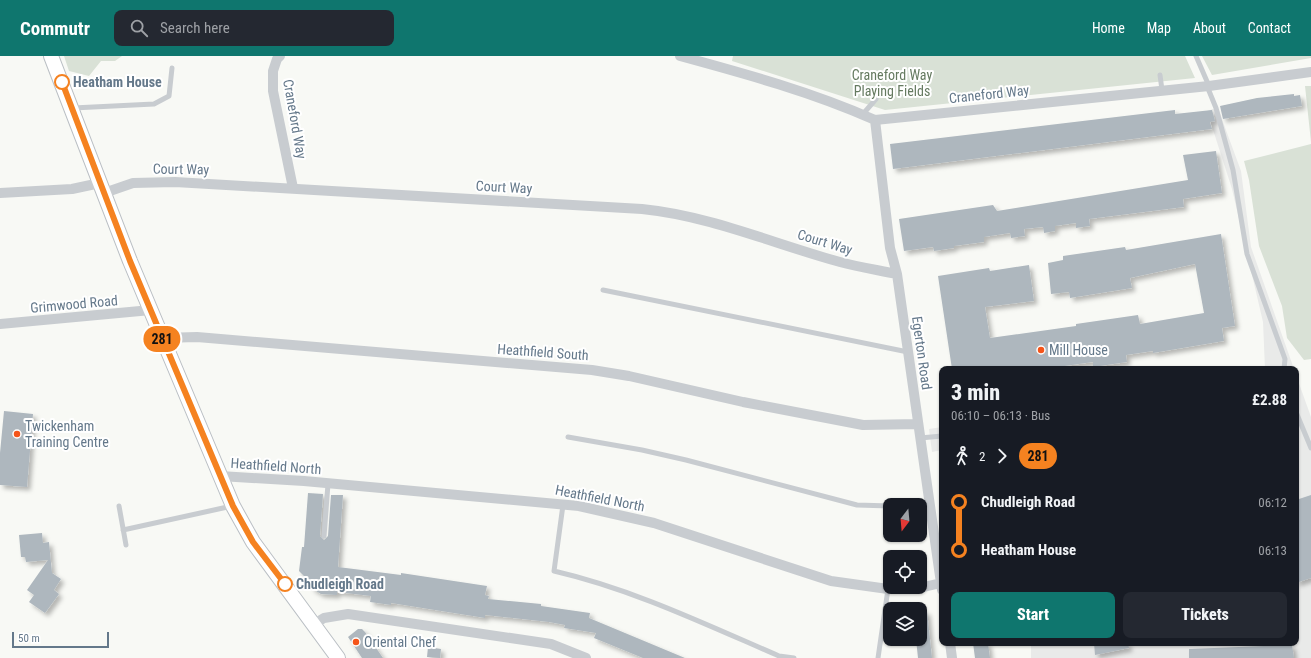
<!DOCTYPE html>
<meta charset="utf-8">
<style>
body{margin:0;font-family:"Roboto Condensed",sans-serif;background:#242831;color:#f1f3f6;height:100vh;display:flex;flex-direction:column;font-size:15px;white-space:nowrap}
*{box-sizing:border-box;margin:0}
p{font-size:13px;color:#9ea1a6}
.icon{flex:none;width:22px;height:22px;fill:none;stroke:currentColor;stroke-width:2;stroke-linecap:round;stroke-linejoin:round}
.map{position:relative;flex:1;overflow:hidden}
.details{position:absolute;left:939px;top:310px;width:360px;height:280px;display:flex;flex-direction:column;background:#171b24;border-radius:8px;box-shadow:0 1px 3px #0004}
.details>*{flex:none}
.badge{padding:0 8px;border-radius:13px;font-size:14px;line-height:26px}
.needle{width:26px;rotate:196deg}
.tools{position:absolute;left:883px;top:442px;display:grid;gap:8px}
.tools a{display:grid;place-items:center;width:44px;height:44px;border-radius:8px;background:#171b24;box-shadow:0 1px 3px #0004;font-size:20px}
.scale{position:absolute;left:12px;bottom:10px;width:97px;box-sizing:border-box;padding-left:4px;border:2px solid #64788a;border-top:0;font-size:11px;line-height:14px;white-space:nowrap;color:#64788a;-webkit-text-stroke:3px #fff;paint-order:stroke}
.map>.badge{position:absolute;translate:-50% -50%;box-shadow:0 0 0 2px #fff}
.legs{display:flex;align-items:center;gap:6px;height:44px;padding:0 12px;font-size:13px}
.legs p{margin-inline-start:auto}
.headline{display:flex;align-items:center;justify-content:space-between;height:68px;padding:0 12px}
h1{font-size:22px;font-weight:800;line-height:30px}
.cta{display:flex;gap:8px;margin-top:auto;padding:8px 12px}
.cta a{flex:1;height:46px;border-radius:8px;background:#0f766e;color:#fff;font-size:16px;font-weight:800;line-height:46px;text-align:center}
.cta a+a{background:#242831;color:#f1f3f6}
ul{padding:0 12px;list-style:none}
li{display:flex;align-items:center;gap:14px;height:48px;font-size:15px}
li i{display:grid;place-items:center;width:6px;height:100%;margin:0 5px;background:currentColor}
li i::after{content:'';width:10px;height:10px;margin:-5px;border:3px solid;border-radius:50%;background:#171b24}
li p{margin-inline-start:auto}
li:first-child i{background:linear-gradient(#0000 50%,currentColor 0)}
li:last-child i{background:linear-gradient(currentColor 50%,#0000 0)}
header{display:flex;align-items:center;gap:24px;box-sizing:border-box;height:56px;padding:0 20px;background:#0f766e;color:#fff}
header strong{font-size:19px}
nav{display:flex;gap:22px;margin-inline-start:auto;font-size:14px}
.search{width:280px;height:36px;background:#242831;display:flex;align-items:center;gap:10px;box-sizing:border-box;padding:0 14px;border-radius:8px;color:#9ea1a6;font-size:15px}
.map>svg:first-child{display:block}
.built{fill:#e9eae9}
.green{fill:#d9e1d6}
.building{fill:#aeb7be;filter:url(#shadow)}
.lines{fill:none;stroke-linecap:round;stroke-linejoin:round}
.secondary-casing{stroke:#babfc4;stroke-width:16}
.service{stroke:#c8ccd0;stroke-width:5}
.minor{stroke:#c8ccd0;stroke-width:10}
.secondary{stroke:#fff;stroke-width:14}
.line-1-casing{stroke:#fff;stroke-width:9}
.line-1{stroke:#f58220;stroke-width:6}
.stop-1-dot{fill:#fff;stroke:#f58220;stroke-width:2}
.poi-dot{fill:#f55419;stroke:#fff;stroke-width:1.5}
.labels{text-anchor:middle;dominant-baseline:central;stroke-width:4;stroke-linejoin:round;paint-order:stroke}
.park-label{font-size:14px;fill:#657a60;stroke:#fff}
.stop-label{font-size:14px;font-weight:bold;fill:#64788a;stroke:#fff;text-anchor:start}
.street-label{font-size:14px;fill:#64788a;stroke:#fff}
.poi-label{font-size:14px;fill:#64788a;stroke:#fff;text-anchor:start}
</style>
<header>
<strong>Commutr</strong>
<div class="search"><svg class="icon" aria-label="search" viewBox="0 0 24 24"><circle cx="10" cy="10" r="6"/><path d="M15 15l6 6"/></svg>Search here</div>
<nav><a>Home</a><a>Map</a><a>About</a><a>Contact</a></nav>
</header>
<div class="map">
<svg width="1311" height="602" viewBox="0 0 1311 602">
<defs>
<filter id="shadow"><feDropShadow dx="3.5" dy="3.5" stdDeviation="2" flood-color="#0004"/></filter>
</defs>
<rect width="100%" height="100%" fill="#f8f9f5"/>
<!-- built -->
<path class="built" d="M 1216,52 L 1219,55 L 1241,115 L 1251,191 L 1294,313 L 1265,313 L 1263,266 L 1232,133 L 1207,55 Z
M 1296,319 L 1311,361 L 1311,602 L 1031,602 L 1031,587 L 1296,587 Z
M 942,371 L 942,394 L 932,396 L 929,373 Z"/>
<!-- green -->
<path class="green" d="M 64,0 L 122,0 L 115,5 L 101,5 L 89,20 L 69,15 Z
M 733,0 L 1185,0 L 1195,22 L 885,54 L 732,5 Z
M 1202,0 L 1311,0 L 1311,2 L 1212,19 Z
M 1305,30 L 1311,30 L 1311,86 Z
M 1311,88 L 1311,303 L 1304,304 L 1287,282 L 1282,250 L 1259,190 L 1249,124 L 1244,105 Z"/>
<!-- building -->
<path class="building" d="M 1294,38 L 1294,40 L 1300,39 L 1302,50 L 1223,63 L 1220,50 L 1257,42 Z
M 1175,54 L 1175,58 L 1212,54 L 1215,65 L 1210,66 L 1212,73 L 893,113 L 890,88 Z
M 1216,95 L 1222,137 L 1183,143 L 1184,151 L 1089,163 L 1090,170 L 1076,172 L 1076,167 L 1055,170 L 1055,175 L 1044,177 L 1043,171 L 1024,173 L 1025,180 L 1011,182 L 1010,177 L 984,181 L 984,186 L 954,190 L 954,192 L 934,195 L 933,191 L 904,195 L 899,163 L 993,149 L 997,155 L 1188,124 L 1183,99 Z
M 1221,178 L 1235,270 L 1222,272 L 1224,285 L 1153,297 L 1153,295 L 1126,299 L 1127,306 L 1093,311 L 1093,306 L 1043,313 L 952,313 L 938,220 L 989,212 L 990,215 L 1029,209 L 1034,245 L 985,251 L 990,282 L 1076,270 L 1076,268 L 1138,259 L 1140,268 L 1204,257 L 1195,208 L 1130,222 L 1132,232 L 1070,242 L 1069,236 L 1051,238 L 1048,207 L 1063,204 L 1063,200 L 1125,191 L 1126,194 Z
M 4,355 L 33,358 L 27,431 L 0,429 L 0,397 Z
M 308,437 L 323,438 L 320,480 L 324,484 L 328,480 L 331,439 L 343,439 L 338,511 L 401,519 L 401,517 L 487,530 L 485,539 L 489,540 L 488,543 L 541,548 L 541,550 L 590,557 L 589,562 L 685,602 L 643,602 L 594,582 L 596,577 L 564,572 L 565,569 L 549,566 L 485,559 L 485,562 L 391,547 L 391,549 L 370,546 L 371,540 L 337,536 L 337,539 L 321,538 L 311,532 L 312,526 L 305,524 L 305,521 L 299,515 L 302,491 L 304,491 Z
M 1311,439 L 1311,522 L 1296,527 L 1296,444 Z
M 42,477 L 43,487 L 49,486 L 52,517 L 61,523 L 54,534 L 59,538 L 45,557 L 29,546 L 34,539 L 27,534 L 48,504 L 26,506 L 25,501 L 21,501 L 19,479 Z
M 927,555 L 932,602 L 918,602 L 916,583 L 920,583 L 920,556 Z
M 358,573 L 362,573 L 365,576 L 383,602 L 362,602 L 348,581 Z
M 973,587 L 988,587 L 990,602 L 975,602 Z
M 1094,587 L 1128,587 L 1129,592 L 1095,599 Z
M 1292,589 L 1294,602 L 1189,602 L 1189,593 Z
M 428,591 L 441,593 L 440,602 L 427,601 Z"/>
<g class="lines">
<defs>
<path id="secondary" d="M 51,0 L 130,205 L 233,450 L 253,486 L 338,602"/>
</defs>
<!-- secondary casing -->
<use href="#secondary" class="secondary-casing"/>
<!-- service -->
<path class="service" d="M 1196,0 L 1209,30
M 1160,19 L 1162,34
M 1207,30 L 1216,52 L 1233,114 L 1247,198 L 1285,303 L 1284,313
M 73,52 L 154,48 L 169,40 L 172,12
M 863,58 L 876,43
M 603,234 L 908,296
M 1296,356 L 1311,392
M 568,381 L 642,394 L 686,404 L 857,449 L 890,450
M 920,382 L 942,380
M 563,449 L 554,515 C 632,533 705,568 779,600 L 794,602
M 920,449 L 930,449
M 119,450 L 126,489
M 123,474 L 232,450
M 324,480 L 328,428
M 878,602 L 888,533"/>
<!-- minor -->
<path class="minor" d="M 280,0 L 277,3 L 273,15 L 273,35 L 293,132
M 680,0 C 746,18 812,36 875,64 L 1209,30 L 1311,16
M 875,64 L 890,192 L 897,218 L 942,534
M 0,137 L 72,133 L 100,127
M 104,137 L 133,127 L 175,126 L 642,153 C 711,160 774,188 840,206 C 858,211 878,214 897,218
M 0,268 L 151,254
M 162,282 L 197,281 L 592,314 L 629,320 L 743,346 L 863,369 L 918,368
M 220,420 L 304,425 L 579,450 L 654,467 L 831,525 L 888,533 L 915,533 L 941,527
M 314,568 L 324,562 L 348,558 L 551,588 L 586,602
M 950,587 L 952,602"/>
<!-- secondary -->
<use href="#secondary" class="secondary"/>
</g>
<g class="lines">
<defs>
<path id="line-1" d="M 62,26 L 130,205 L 233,450 L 253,486 L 285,528"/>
</defs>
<!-- line-1 casing -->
<use href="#line-1" class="line-1-casing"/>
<!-- line-1 -->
<use href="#line-1" class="line-1"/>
</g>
<!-- markers -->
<g class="stop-1-dot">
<circle cx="62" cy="26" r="7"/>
<circle cx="285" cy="528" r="7"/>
</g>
<g class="poi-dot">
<circle cx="1041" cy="294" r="4"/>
<circle cx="17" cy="378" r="4"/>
<circle cx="356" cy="586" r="4"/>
</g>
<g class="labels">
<!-- park labels -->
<g class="park-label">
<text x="892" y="19">Craneford Way<tspan x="892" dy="16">Playing Fields</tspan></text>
</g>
<!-- stop labels -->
<g class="stop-label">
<text x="73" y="26">Heatham House</text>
<text x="296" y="528">Chudleigh Road</text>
</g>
<!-- street labels -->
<g class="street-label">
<text transform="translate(989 38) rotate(-6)">Craneford Way</text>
<text transform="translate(295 63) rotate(80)">Craneford Way</text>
<text transform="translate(181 113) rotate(1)">Court Way</text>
<text transform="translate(504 131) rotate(3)">Court Way</text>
<text transform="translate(825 186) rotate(17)">Court Way</text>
<text transform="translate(74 248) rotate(-5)">Grimwood Road</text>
<text transform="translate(543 296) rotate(4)">Heathfield South</text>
<text transform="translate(922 297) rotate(82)">Egerton Road</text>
<text transform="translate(276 410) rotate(4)">Heathfield North</text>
<text transform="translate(600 442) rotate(11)">Heathfield North</text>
</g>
<!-- poi labels -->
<g class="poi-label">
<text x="1049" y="294">Mill House</text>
<text x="25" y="370">Twickenham<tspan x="25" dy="16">Training Centre</tspan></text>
<text x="364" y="586">Oriental Chef</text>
</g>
</g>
</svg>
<div class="tools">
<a><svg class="needle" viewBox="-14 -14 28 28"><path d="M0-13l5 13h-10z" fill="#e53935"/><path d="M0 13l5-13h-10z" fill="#9ea1a6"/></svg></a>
<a><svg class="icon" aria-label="locate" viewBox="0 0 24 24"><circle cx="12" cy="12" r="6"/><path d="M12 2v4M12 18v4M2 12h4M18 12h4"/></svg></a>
<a><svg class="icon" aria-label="layers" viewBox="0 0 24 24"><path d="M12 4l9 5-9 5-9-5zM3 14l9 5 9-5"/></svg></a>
</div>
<div class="scale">50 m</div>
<b class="badge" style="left:162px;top:283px;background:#f58220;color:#111">281</b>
<section class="details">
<div class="headline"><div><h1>3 min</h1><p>06:10 – 06:13 · Bus</p></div><b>£2.88</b></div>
<div class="legs"><svg class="icon" aria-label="walk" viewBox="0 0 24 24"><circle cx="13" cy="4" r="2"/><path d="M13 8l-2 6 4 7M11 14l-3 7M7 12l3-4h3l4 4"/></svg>2<svg class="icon" aria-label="forward" viewBox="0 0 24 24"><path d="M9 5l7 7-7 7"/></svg><b class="badge" style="background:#f58220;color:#111">281</b></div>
<ul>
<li><i style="color:#f58220"></i><b>Chudleigh Road</b><p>06:12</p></li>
<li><i style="color:#f58220"></i><b>Heatham House</b><p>06:13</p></li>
</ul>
<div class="cta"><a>Start</a><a>Tickets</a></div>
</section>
</div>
